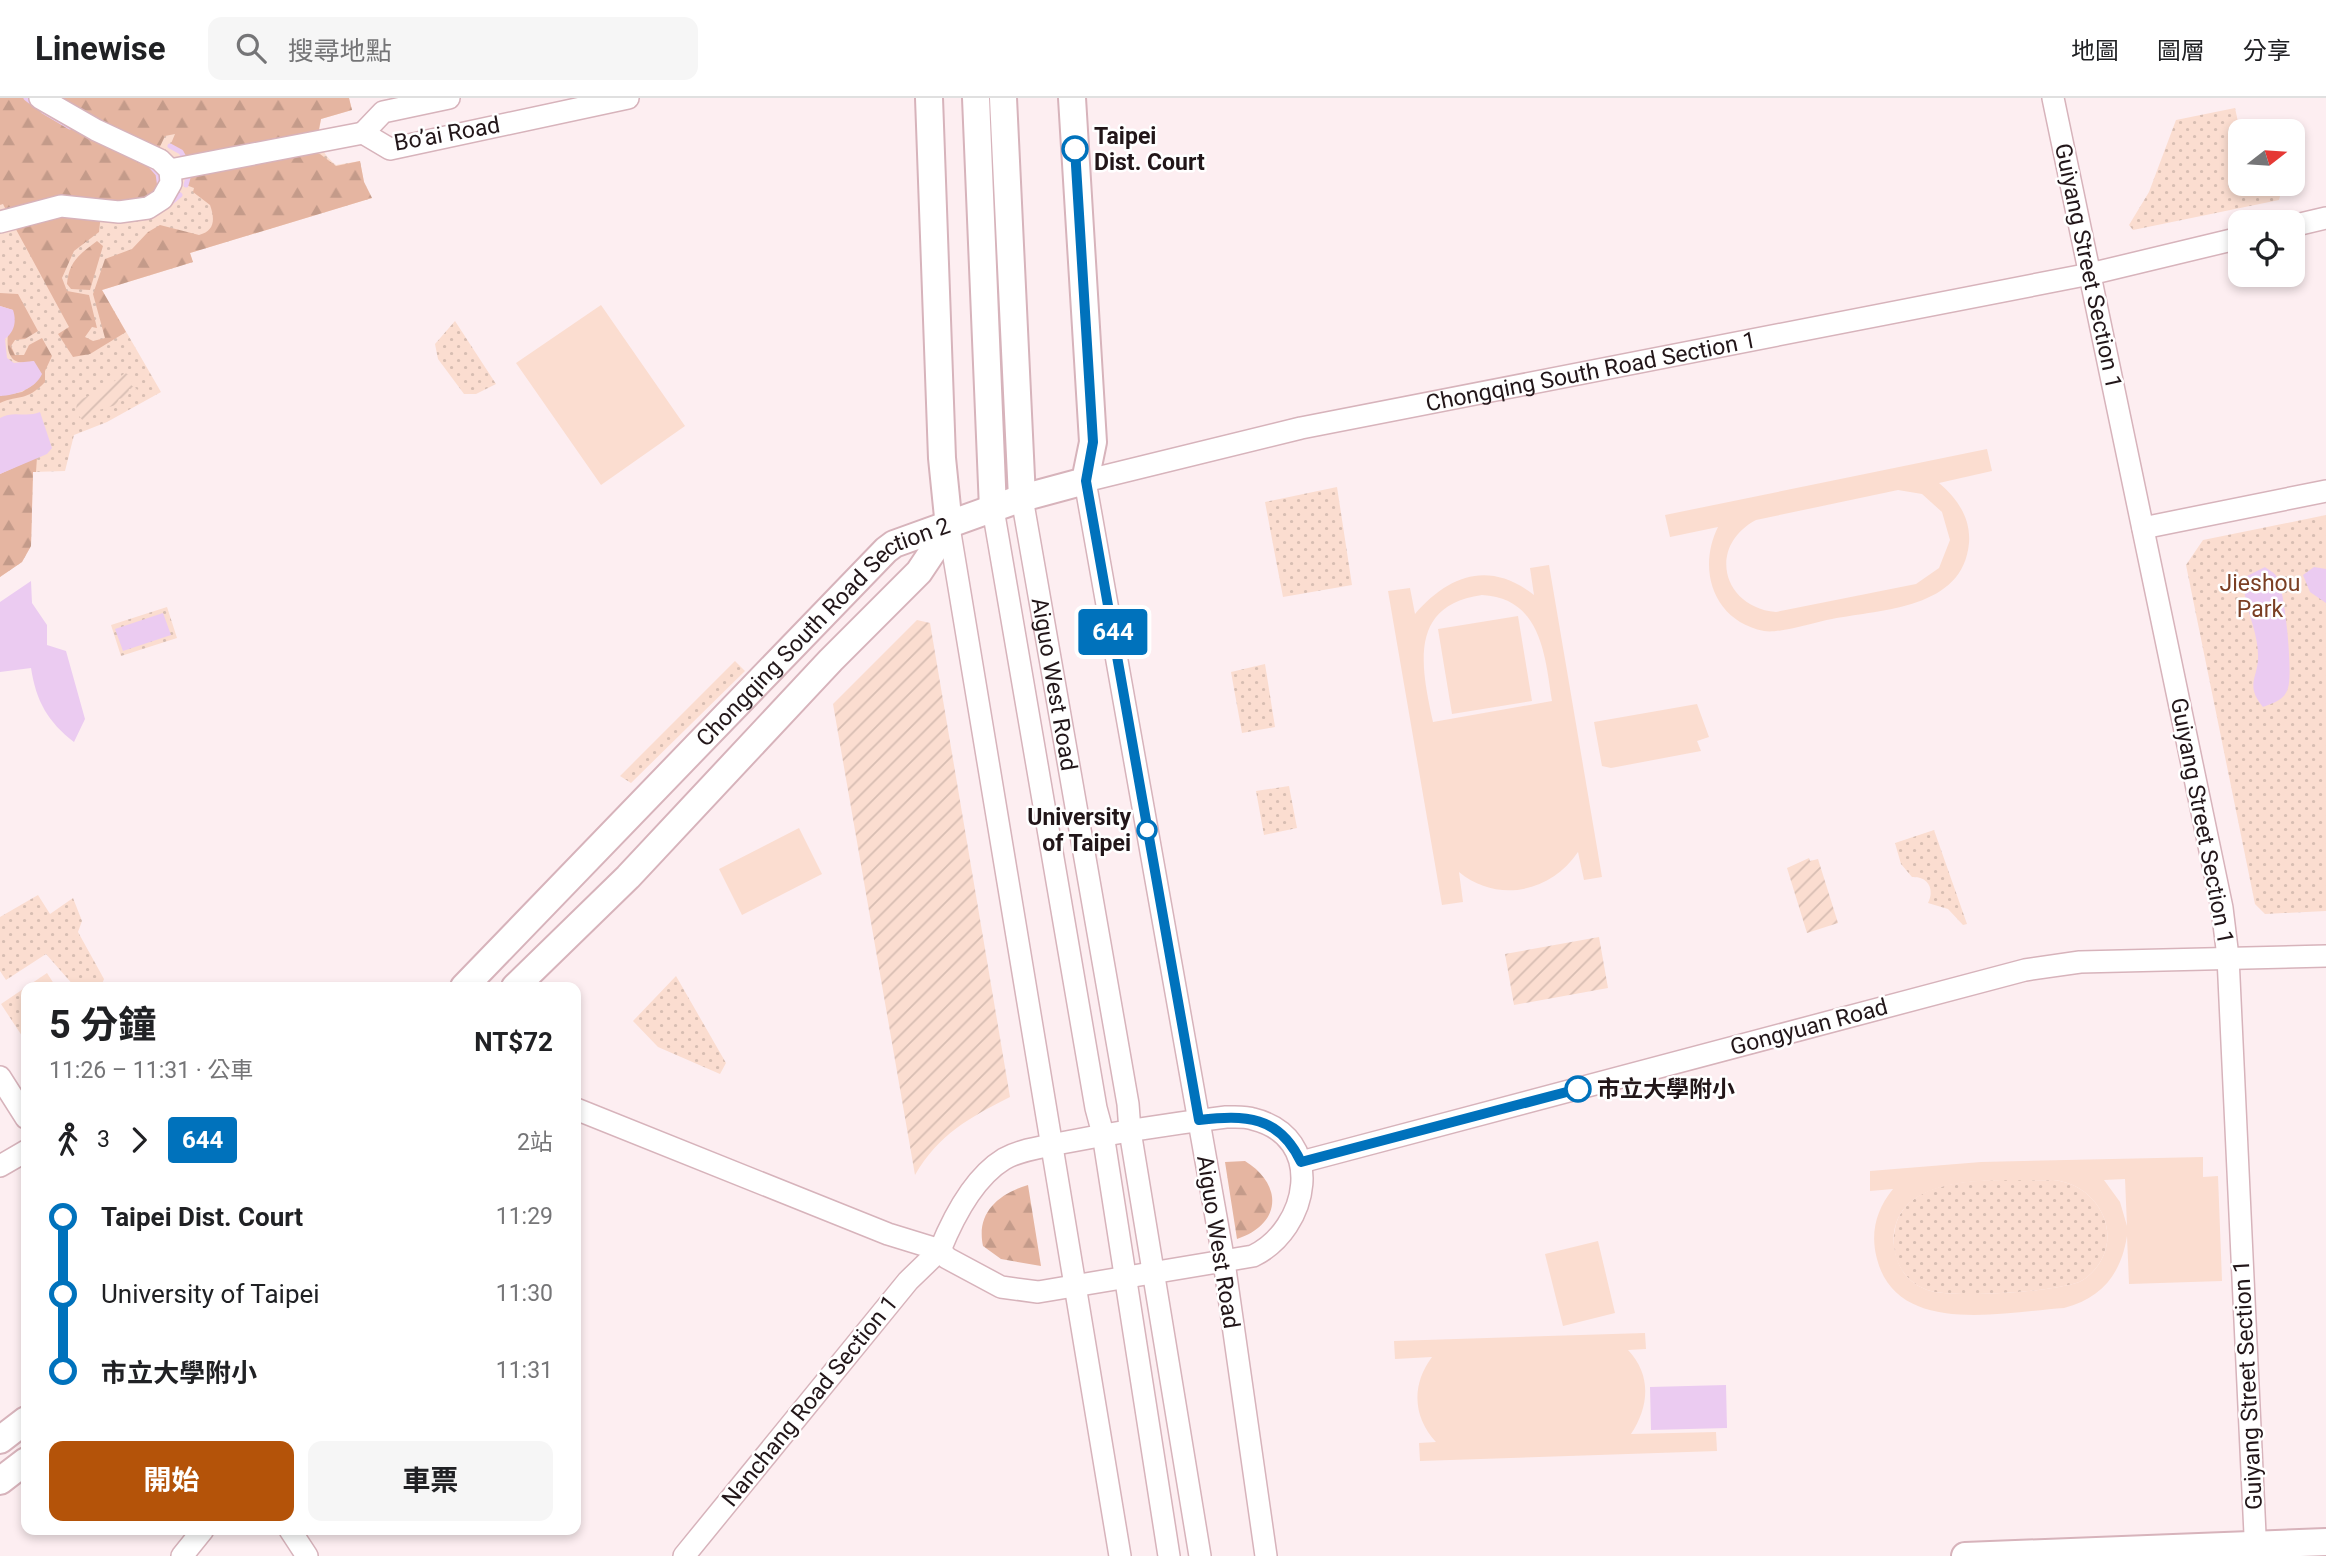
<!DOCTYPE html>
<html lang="zh-TW">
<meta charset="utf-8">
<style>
body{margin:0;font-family:Roboto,"Noto Sans TC",sans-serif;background:#f6f6f6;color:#202124;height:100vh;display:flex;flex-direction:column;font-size:26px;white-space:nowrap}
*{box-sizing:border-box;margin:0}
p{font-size:23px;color:#757577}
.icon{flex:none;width:38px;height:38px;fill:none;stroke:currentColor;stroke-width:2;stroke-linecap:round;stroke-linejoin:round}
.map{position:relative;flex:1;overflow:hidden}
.sheet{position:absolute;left:21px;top:884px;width:560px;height:553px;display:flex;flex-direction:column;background:#fff;border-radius:14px;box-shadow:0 4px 10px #0003}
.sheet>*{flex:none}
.badge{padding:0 14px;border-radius:5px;font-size:24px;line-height:46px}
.needle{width:46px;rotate:73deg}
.controls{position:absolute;left:2228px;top:21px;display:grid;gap:14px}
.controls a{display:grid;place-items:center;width:77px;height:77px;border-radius:14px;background:#fff;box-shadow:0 4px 10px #0003;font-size:35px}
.map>.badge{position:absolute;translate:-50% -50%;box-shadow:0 0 0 4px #fff}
.legs{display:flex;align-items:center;gap:10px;height:77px;padding:0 28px;font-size:23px}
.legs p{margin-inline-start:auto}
.overview{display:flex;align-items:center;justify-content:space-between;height:119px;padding:0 28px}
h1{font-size:38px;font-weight:700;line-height:52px}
.action{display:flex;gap:14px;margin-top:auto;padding:14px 28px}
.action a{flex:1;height:80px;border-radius:14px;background:#b45309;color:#fff;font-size:28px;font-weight:700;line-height:80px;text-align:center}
.action a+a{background:#f6f6f6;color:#202124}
ul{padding:0 28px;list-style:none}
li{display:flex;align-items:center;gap:24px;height:77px;font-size:26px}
li i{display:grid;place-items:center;width:10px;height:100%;margin:0 9px;background:currentColor}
li i::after{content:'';width:18px;height:18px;margin:-9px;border:5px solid;border-radius:50%;background:#fff}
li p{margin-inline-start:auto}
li:first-child i{background:linear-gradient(#0000 50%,currentColor 0)}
li:last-child i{background:linear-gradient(currentColor 50%,#0000 0)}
header{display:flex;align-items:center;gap:42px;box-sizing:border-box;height:98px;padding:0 35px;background:#fff;border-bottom:2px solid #e0e0e0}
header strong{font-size:33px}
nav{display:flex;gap:38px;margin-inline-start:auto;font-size:24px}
.search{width:490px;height:63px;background:#f6f6f6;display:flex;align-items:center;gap:18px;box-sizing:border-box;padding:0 24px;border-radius:14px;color:#757577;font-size:26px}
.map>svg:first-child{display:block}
.grass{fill:url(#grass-dots)}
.forest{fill:url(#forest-firs)}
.garden{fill:url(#garden-furrows)}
.pitch{fill:#fbddd0;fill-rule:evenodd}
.water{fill:#ebcbf1}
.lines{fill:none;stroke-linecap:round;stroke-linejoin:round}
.stream{stroke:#ebcbf1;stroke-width:5}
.minor-casing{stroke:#d7b3bb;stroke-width:24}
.major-casing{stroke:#d7b3bb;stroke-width:30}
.minor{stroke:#fff;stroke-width:21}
.major{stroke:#fff;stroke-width:26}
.line-1-casing{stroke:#fff;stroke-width:16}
.line-1{stroke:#0072bc;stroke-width:10}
.stop-1-dot{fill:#fff;stroke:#0072bc;stroke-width:3.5}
.labels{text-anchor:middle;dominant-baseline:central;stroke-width:5;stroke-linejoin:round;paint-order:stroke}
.street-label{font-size:23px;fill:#221619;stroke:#fff}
.stop-label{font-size:23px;font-weight:bold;fill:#221619;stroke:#fff;text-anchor:start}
.park-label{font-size:23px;fill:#7b3f24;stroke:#fff}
</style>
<header>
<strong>Linewise</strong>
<div class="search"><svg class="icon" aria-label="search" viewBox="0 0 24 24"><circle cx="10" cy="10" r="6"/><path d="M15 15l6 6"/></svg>搜尋地點</div>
<nav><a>地圖</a><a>圖層</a><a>分享</a></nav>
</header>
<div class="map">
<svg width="2326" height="1458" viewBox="0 0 2326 1458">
<defs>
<pattern id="grass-dots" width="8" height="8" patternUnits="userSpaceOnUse" patternTransform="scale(1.75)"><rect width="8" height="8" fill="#fbddd0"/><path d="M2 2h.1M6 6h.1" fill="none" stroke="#d7bdb2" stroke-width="1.8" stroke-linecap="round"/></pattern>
<pattern id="forest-firs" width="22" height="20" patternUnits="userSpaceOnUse" patternTransform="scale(1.75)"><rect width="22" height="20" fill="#e5b5a1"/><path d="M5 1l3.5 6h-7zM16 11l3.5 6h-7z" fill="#c49b8a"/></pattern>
<pattern id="garden-furrows" width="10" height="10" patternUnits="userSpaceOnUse" patternTransform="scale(1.75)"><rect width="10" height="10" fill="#fbddd0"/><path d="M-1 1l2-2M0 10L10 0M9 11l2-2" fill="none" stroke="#d7bdb2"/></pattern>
</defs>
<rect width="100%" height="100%" fill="#fdeef1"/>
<!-- grass -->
<path class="grass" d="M 0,0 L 349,0 L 352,12 L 321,21 C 317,43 319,53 336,67 L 360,63 L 364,84 L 372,100 L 190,155 L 193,164 L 102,192 L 161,294 L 107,324 L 74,337 L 65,373 L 33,374 L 31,448 L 22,464 L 0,479 Z
M 2235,10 L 2240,33 L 2240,86 L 2272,86 L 2282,90 L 2279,102 L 2133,132 L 2129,127 L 2149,94 L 2176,22 Z
M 455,223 L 496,286 L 476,296 L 464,296 L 438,261 L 435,246 Z
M 1337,389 L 1352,487 L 1283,499 L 1265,404 Z
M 2326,417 L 2326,813 L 2265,816 L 2255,806 L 2186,467 L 2203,442 Z
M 167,509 L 177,540 L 121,558 L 111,527 Z
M 735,563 L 745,573 L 631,685 L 620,678 Z
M 1265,566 L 1275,629 L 1242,635 L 1231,574 Z
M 1289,688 L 1297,730 L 1264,737 L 1256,693 Z
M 1934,732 L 1967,826 L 1963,827 L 1948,811 L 1928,805 C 1935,791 1928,778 1912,779 L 1901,766 L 1895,745 Z
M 38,797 L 50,816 L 73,800 L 82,823 L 78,834 L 104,881 L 101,889 L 75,889 L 46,856 L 6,882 L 0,873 L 0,819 Z
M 47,875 L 56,889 L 26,889 L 26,944 L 1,906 Z
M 676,878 L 726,965 L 720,976 L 658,949 L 633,923 Z
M 2053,1082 C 2105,1087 2129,1150 2083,1182 C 2064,1194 1954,1200 1931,1193 C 1919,1190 1908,1182 1902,1172 C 1894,1160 1892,1144 1895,1131 C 1907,1071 2006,1084 2053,1082 Z"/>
<!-- forest -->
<path class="forest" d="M 0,0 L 31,0 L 157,67 L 166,80 L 155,102 L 7,114 L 3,106 L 0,107 Z
M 49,0 L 349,0 L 352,12 L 321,21 L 318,36 L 186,63 L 181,54 L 170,48 L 175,36 L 165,38 L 157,55 Z
M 311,53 L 320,56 L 336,68 L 360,63 L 364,84 L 372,100 L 190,155 L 193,164 L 102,192 L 126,234 L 90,256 L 73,259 L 58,236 L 69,229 L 12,124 L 64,114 L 101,116 L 99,134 L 74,153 L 62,180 L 67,193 L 89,197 L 97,230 L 92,229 L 85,239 L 93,243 L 105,240 L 93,196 L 105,161 L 132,151 L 148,134 L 160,127 L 199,137 C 215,133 215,121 210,107 L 193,94 L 194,90 L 186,87 L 189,76 Z
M 97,143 L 103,148 L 90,192 L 71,191 L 67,186 C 69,163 80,156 97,143 Z
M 0,195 L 18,196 L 38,233 L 25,241 L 15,242 L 11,248 L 15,257 L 24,257 L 29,247 L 42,240 L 52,258 L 45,273 L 45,284 C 26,304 20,296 0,305 L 0,298 L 22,294 L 34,286 L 34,263 C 0,273 6,237 13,212 L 0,208 Z
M 37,359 L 36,374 L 33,374 L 31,448 L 22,464 L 0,479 L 0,376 Z
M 1245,1063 C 1284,1087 1281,1127 1237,1141 L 1225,1064 Z
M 1028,1087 L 1041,1168 L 1001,1161 L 983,1148 C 976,1115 998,1096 1028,1087 Z"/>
<!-- garden -->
<path class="garden" d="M 125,275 L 133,278 L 131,287 L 138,292 L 129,291 L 128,299 L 119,301 L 116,307 L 99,312 L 83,323 L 76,314 L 77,303 L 104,291 Z
M 917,522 L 930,525 L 1010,999 C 970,1019 938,1037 915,1077 L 833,606 Z
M 1809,760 L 1810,763 L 1818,761 L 1838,825 L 1807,835 L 1787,770 Z
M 1599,839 L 1608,890 L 1514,907 L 1505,856 Z"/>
<!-- pitch -->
<path class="pitch" d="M 601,207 L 685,328 L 601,387 L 516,265 Z
M 1987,351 L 1992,373 L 1939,385 C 1957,400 1971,420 1969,445 C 1963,511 1883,511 1832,521 C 1815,524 1779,536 1764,533 C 1713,523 1697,471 1718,429 L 1670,439 L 1665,417 ZM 1898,392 L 1922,396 L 1942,414 L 1950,442 L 1939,470 L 1916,486 L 1776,514 C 1722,509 1707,448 1756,422 Z
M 1549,467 L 1602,779 L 1584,782 L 1578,754 C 1551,794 1498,806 1459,774 L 1463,804 L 1442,807 L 1388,493 L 1410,490 L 1415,516 C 1449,477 1489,462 1534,497 L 1530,470 ZM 1482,497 C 1541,500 1545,557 1552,603 L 1433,624 C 1421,569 1408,507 1482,497 Z
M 1518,518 L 1532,603 L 1452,616 L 1438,531 Z
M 1697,606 L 1709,639 L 1697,643 L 1701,653 L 1611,670 L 1602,668 L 1594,624 Z
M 799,730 L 822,776 L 742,817 L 719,771 Z
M 2203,1059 L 2203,1079 L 2218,1078 L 2222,1183 L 2129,1186 L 2127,1138 C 2121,1176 2102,1200 2064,1210 C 2004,1214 1897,1239 1877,1161 C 1870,1135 1876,1112 1893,1091 L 1870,1093 L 1870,1073 L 1981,1064 ZM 2125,1081 L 2127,1128 L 2120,1104 L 2104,1082 ZM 2053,1082 C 2105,1087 2129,1150 2083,1182 C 2064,1194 1954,1200 1931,1193 C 1919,1190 1908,1182 1902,1172 C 1894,1158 1891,1140 1896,1126 C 1913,1072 2007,1084 2053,1082 Z
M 1598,1143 L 1615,1215 L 1563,1228 L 1545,1156 Z
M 1645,1235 L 1646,1251 L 1628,1252 C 1652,1277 1649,1309 1631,1336 L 1716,1334 L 1717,1353 L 1420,1363 L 1419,1345 L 1436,1344 C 1413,1319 1411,1287 1432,1259 L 1395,1261 L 1394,1243 Z"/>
<!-- water -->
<path class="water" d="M 0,208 L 13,212 C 17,224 14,234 5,241 L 7,260 L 14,265 L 34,263 L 42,276 C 35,291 16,297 0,298 Z
M 40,314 L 52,350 L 47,356 L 0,376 L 0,320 C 13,312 26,320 40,314 Z
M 2265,469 C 2269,472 2275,475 2277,479 C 2285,492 2293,576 2288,590 C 2285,602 2273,605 2263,609 C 2244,586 2259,579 2258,557 C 2258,532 2244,510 2243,480 Z
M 2314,469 L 2326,471 L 2326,505 L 2310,494 L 2303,477 Z
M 31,483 L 32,505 L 47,527 L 47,547 L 66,553 L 85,621 L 74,644 C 48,624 36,603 31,570 L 0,574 L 0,504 Z
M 163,515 L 171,537 L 123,553 L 115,531 Z
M 1726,1287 L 1727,1330 L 1651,1332 L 1650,1289 Z"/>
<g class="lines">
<!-- stream -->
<path class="stream" d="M 26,0 L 35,7
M 43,13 L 70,29
M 170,48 L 181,54 L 186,63
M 151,68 L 158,76 L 160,90
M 186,87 L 189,76
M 169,106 L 180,97"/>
<defs>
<g id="minor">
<path d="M 2053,0 L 2222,810 L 2228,859 L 2256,1458"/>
<path d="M 363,35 L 390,51 L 628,0"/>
<path d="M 363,35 L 383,14 L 449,0"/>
<path d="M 170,72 L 363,35"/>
<path d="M 0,124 L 61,108 L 119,114 L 148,110 L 162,101 L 171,85 L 170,72 L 160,62 L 96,32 L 40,0"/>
<path d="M 2292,128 L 2326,120"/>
<path id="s1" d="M 1022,400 L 1128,1006 L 1130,1033 L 1200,1458"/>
<path d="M 993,411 L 1096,1010 L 1103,1036 L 1169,1458"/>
<path d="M 949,429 L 1120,1458"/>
<path d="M 2143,430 L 2326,393"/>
<path d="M 0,979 L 26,1020"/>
<path d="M 576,1011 L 888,1136 L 940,1152 L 908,1183 L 684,1458"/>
<path d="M 1226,1019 C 1235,1019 1245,1018 1253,1021 C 1327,1039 1309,1131 1253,1158 L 1038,1194 L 1001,1189 L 947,1160 L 940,1152 C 953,1120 973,1080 1004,1061 C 1020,1052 1038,1050 1056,1046 C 1112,1035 1169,1026 1226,1019 Z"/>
<path d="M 1301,1064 L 2025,872 L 2080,864 L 2326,858"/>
<path d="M 0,1068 L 26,1053"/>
<path d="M 290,1432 L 307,1458"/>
<path d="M 182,1458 L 203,1432"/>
<path id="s2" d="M 1266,1458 L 1224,1164 L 1085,383 L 1301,330 L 2090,176 L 2240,140"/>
</g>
<g id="major">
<path d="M 929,0 L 942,360 L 949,429"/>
<path d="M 976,0 L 993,411"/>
<path d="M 1003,0 L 1022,400"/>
<path id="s3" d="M 464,889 L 886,452 L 894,446 L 1022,400 L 1085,383 L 1093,344 L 1072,0"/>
<path d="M 515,889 L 628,779 L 831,562 L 919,474 L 949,429"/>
<path d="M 0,1342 L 26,1322"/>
<path d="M 0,1383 L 26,1363"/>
<path d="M 1965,1458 L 2326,1444"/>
</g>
</defs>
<!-- minor casing -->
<use href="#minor" class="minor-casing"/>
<!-- major casing -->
<use href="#major" class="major-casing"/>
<!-- minor -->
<use href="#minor" class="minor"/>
<!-- major -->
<use href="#major" class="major"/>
</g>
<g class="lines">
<defs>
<path id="line-1" d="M 1075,51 L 1093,344 L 1086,383 L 1199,1022 C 1245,1017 1279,1017 1301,1064 L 1578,991"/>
</defs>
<!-- line-1 casing -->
<use href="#line-1" class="line-1-casing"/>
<!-- line-1 -->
<use href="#line-1" class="line-1"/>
</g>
<!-- markers -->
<g class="stop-1-dot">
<circle cx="1075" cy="51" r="12"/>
<circle cx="1147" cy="732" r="9"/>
<circle cx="1578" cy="991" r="12"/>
</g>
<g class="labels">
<!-- street labels -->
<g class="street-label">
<text transform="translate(447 36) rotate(-10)">Bo’ai Road</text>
<text transform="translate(2088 168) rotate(78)">Guiyang Street Section 1</text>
<text stroke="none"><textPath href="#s2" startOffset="1608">Chongqing South Road Section 1</textPath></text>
<text stroke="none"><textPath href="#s3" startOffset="508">Chongqing South Road Section 2</textPath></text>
<text stroke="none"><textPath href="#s1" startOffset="189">Aiguo West Road</textPath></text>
<text transform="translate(2202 723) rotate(79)">Guiyang Street Section 1</text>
<text transform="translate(1809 929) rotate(-15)">Gongyuan Road</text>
<text transform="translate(1218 1144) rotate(81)">Aiguo West Road</text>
<text transform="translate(2248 1287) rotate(-93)">Guiyang Street Section 1</text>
<text transform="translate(810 1303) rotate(-51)">Nanchang Road Section 1</text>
</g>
<!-- stop labels -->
<g class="stop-label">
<text x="1094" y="38">Taipei<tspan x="1094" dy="26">Dist. Court</tspan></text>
<text x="1131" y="719" text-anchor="end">University<tspan x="1131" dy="26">of Taipei</tspan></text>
<text x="1597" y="991">市立大學附小</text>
</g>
<!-- park labels -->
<g class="park-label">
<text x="2260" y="485">Jieshou<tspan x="2260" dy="26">Park</tspan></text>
</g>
</g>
</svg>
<div class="controls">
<a><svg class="needle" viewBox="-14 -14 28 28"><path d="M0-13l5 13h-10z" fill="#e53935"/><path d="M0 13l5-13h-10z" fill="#757577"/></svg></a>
<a><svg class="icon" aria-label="locate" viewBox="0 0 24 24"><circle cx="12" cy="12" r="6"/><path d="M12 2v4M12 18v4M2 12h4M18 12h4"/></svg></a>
</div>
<b class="badge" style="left:1113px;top:534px;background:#0072bc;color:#fff">644</b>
<section class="sheet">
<div class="overview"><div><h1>5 分鐘</h1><p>11:26 – 11:31 · 公車</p></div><b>NT$72</b></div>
<div class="legs"><svg class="icon" aria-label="walk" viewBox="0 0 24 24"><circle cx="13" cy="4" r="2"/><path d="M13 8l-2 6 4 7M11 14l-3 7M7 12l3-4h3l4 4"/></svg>3<svg class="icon" aria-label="forward" viewBox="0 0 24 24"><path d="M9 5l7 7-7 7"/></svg><b class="badge" style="background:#0072bc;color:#fff">644</b><p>2站</p></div>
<ul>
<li><i style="color:#0072bc"></i><b>Taipei Dist. Court</b><p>11:29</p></li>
<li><i style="color:#0072bc"></i><span>University of Taipei</span><p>11:30</p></li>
<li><i style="color:#0072bc"></i><b>市立大學附小</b><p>11:31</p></li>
</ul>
<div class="action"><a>開始</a><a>車票</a></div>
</section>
</div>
